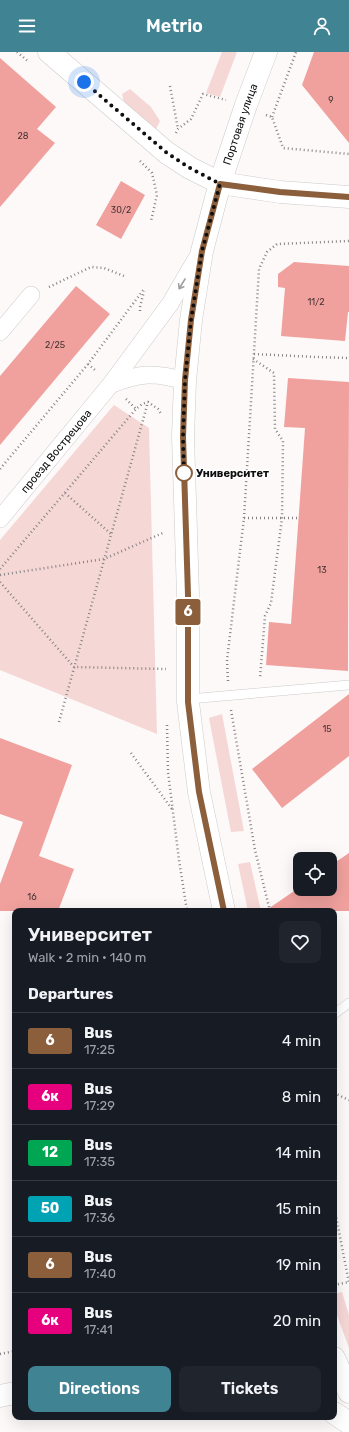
<!DOCTYPE html>
<meta charset="utf-8">
<style>
body{margin:0;font-family:Rubik,sans-serif;background:#20242c;color:#f1f3f6;height:100vh;display:flex;flex-direction:column;font-size:15px;white-space:nowrap}
*{box-sizing:border-box;margin:0}
p{font-size:13px;color:#9ea1a6}
.icon{flex:none;width:22px;height:22px;fill:none;stroke:currentColor;stroke-width:2;stroke-linecap:round;stroke-linejoin:round}
.map{position:relative;flex:1;overflow:hidden}
.drawer{position:absolute;left:12px;top:856px;width:325px;height:512px;display:flex;flex-direction:column;background:#171b24;border-radius:8px;box-shadow:0 4px 16px #0002}
.drawer>*{flex:none}
.badge{padding:0 8px;border-radius:3px;font-size:14px;line-height:26px}
.fabs{position:absolute;left:293px;top:800px;display:grid;gap:8px}
.fabs a{display:grid;place-items:center;width:44px;height:44px;border-radius:8px;background:#171b24;box-shadow:0 4px 16px #0002;font-size:20px}
.you{position:absolute;width:20px;height:20px;margin:-10px;border:3px solid #fff;border-radius:50%;background:#1a73e8;box-shadow:0 0 0 6px #1a73e833}
.map>.badge{position:absolute;translate:-50% -50%;box-shadow:0 0 0 2px #fff}
h2{padding:0 16px;font-size:15px;line-height:36px}
.round{display:grid;place-items:center;flex:none;width:42px;height:42px;border-radius:8px;background:#20242c}
.summary{display:flex;align-items:center;justify-content:space-between;height:68px;padding:0 16px}
h1{font-size:19px;font-weight:600;line-height:30px}
.cta{display:flex;gap:8px;margin-top:auto;padding:8px 16px}
.cta a{flex:1;height:46px;border-radius:8px;background:#408393;color:#fff;font-size:16px;font-weight:600;line-height:46px;text-align:center}
.cta a+a{background:#20242c;color:#f1f3f6}
ul{padding:0;list-style:none}
li{display:flex;align-items:center;gap:12px;height:56px;padding:0 16px;border-top:1px solid #363941}
li div{flex:1}
li b{display:block;font-size:15px}
li em{font-style:normal}
li .badge{min-width:44px;font-weight:700;text-align:center}
header{display:flex;justify-content:space-between;align-items:center;height:52px;padding:0 16px;background:#408393;color:#fff;font-size:18px;font-weight:600}
.map>svg:first-child{display:block}
.green{fill:#f5d7d6}
.building{fill:#f0a19e}
.lines{fill:none;stroke-linecap:round;stroke-linejoin:round}
.service-casing{stroke:#cdcac9;stroke-width:10}
.minor-casing{stroke:#cdcac9;stroke-width:18}
.tertiary-casing{stroke:#cdcac9;stroke-width:23}
.secondary-casing{stroke:#cdcac9;stroke-width:23}
.path{stroke:#858383;stroke-width:2.5;stroke-dasharray:1 3;stroke-linecap:butt}
.service{stroke:#fff;stroke-width:9}
.minor{stroke:#fff;stroke-width:17}
.tertiary{stroke:#fff;stroke-width:22}
.secondary{stroke:#fff;stroke-width:22}
.oneway{stroke:#9f9f9f}
.line-casing{stroke:#fff;stroke-width:9}
.line{stroke:#8b5e3c;stroke-width:6}
.walk{stroke:#100f0f;stroke-width:4;stroke-dasharray:0 7.2}
.stop-dot{fill:#fff;stroke:#8b5e3c;stroke-width:2}
.labels{text-anchor:middle;dominant-baseline:central;stroke-width:3;stroke-linejoin:round;paint-order:stroke}
.number-label{font-size:9px;fill:#483433}
.street-label{font-size:11px;fill:#100f0f;stroke:#fff}
.stop-label{font-size:11px;font-weight:bold;fill:#100f0f;stroke:#fff;text-anchor:start}
</style>
<header><svg class="icon" aria-label="menu" viewBox="0 0 24 24"><path d="M4 6h16M4 12h16M4 18h16"/></svg>Metrio<svg class="icon" aria-label="person" viewBox="0 0 24 24"><circle cx="12" cy="8" r="4"/><path d="M4 21q1-7 8-7t8 7"/></svg></header>
<div class="map">
<svg width="349" height="1380" viewBox="0 0 349 1380">
<rect width="100%" height="100%" fill="#fdf9f9"/>
<!-- green -->
<path class="green" d="M 222,0 L 237,0 L 220,45 L 206,41 Z
M 130,37 L 151,55 L 160,69 L 156,77 L 124,51 L 122,42 Z
M 114,353 L 149,376 L 157,682 L 0,618 L 0,488 Z
M 222,662 L 244,779 L 231,780 L 209,666 Z
M 250,810 L 261,859 L 248,859 L 238,812 Z
M 342,1240 L 349,1263 L 349,1296 L 334,1255 L 334,1242 Z"/>
<!-- building -->
<path class="building" d="M 314,0 L 349,0 L 349,91 L 302,33 Z
M 0,6 L 56,55 L 37,77 L 55,91 L 0,155 Z
M 121,129 L 145,143 L 121,187 L 96,173 Z
M 294,210 L 349,214 L 349,260 L 348,260 L 345,289 L 281,284 L 285,236 L 278,235 L 278,222 Z
M 76,234 L 110,262 L 0,393 L 0,324 Z
M 288,326 L 349,330 L 348,619 L 266,613 L 269,570 L 291,572 L 305,376 L 284,375 Z
M 349,642 L 349,704 L 282,756 L 252,717 Z
M 0,686 L 72,713 L 39,804 L 74,817 L 58,859 L 0,859 L 0,832 L 23,770 L 0,762 Z
M 349,801 L 349,859 L 265,859 L 300,835 L 300,837 L 330,837 L 330,814 Z"/>
<g class="lines">
<defs>
<path id="service" d="M 189,647 L 349,633
M 334,962 L 349,951"/>
<g id="minor">
<path d="M 0,280 L 31,243"/>
<path d="M 112,332 C 140,321 155,320 185,329"/>
<path id="s1" d="M 0,467 L 111,332 L 170,252 L 198,204"/>
</g>
<path id="tertiary" d="M 49,0 L 167,101 L 190,116 L 220,131 L 280,140 L 349,145"/>
<g id="secondary">
<path id="s2" d="M 224,859 L 199,740 L 188,650 L 188,543 L 183,385 L 185,329 L 191,268 L 202,199 L 220,131 L 246,53 L 266,0"/>
<path d="M 334,1306 L 349,1340"/>
<path d="M 0,1344 L 15,1341"/>
<path d="M 334,1361 L 349,1371"/>
</g>
</defs>
<!-- service casing -->
<use href="#service" class="service-casing"/>
<!-- minor casing -->
<use href="#minor" class="minor-casing"/>
<!-- tertiary casing -->
<use href="#tertiary" class="tertiary-casing"/>
<!-- secondary casing -->
<use href="#secondary" class="secondary-casing"/>
<!-- path -->
<path class="path" d="M 17,0 L 29,10
M 170,34 L 178,77
M 266,63 L 272,65 L 283,96 L 349,102
M 272,65 L 296,0
M 176,81 L 178,77 L 191,67 L 203,42 L 226,48
M 140,109 L 152,121 L 157,143 L 151,169
M 49,235 L 91,215 L 104,216 L 124,224
M 140,259 L 140,255 L 144,239
M 254,302 L 316,305 L 349,306
M 253,307 L 274,321 L 275,377 L 283,389 L 282,466 L 271,551 L 265,564 L 260,626
M 88,312 L 96,319
M 126,347 L 136,357 L 142,352 L 148,350 L 158,357 L 161,362
M 0,417 L 88,312 L 144,237
M 65,441 L 111,482
M 244,466 L 298,466
M 0,517 L 136,357
M 0,523 L 104,507 L 165,480
M 0,530 L 74,615 L 166,617
M 228,629 L 227,608 L 244,466 L 259,217 L 267,200 L 277,192 L 349,189
M 231,658 L 255,798 L 270,859
M 59,670 L 148,350
M 167,673 L 168,720 L 179,808 L 187,859
M 131,701 L 172,757
M 334,1041 L 349,1048
M 334,1154 L 349,1231
M 334,1233 L 349,1230
M 0,1302 L 15,1299"/>
<!-- service -->
<use href="#service" class="service"/>
<!-- minor -->
<use href="#minor" class="minor"/>
<!-- tertiary -->
<use href="#tertiary" class="tertiary"/>
<!-- secondary -->
<use href="#secondary" class="secondary"/>
</g>
<!-- one-way arrows -->
<defs><path id="oneway-shaft" d="M-6 0H5M1.5-3L5.5 0L1.5 3" fill="none" stroke-width="1.6" stroke-linecap="round" stroke-linejoin="round"/></defs>
<use class="oneway" href="#oneway-shaft" transform="translate(182 232) rotate(121)"/>
<g class="lines">
<defs>
<path id="line" d="M 224,859 L 199,740 L 188,650 L 188,543 L 183,385 L 185,328 L 191,268 L 202,199 L 220,132 L 280,140 L 349,145"/>
</defs>
<!-- line casing -->
<use href="#line" class="line-casing"/>
<!-- line -->
<use href="#line" class="line"/>
<!-- walk -->
<path class="walk" d="M 84,30 L 167,101 L 190,116 L 220,132 L 202,199 L 191,268 L 185,328 L 183,385 L 184,421"/>
</g>
<!-- markers -->
<circle class="stop-dot" cx="184" cy="421" r="8"/>
<g class="labels">
<!-- number labels -->
<g class="number-label">
<text x="331" y="48">9</text>
<text x="23" y="84">28</text>
<text x="121" y="158">30/2</text>
<text x="316" y="250">11/2</text>
<text x="55" y="293">2/25</text>
<text x="322" y="518">13</text>
<text x="327" y="677">15</text>
<text x="32" y="845">16</text>
</g>
<!-- street labels -->
<g class="street-label">
<text stroke="none"><textPath href="#s2" startOffset="797">Портовая улица</textPath></text>
<text stroke="none"><textPath href="#s1" startOffset="88">проезд Вострецова</textPath></text>
</g>
<!-- stop labels -->
<g class="stop-label">
<text x="196" y="421">Университет</text>
</g>
</g>
</svg>
<div class="fabs">
<a><svg class="icon" aria-label="locate" viewBox="0 0 24 24"><circle cx="12" cy="12" r="6"/><path d="M12 2v4M12 18v4M2 12h4M18 12h4"/></svg></a>
</div>
<div class="you" style="left:84px;top:30px"></div>
<b class="badge" style="left:188px;top:560px;background:#8b5e3c;color:#fff">6</b>
<section class="drawer">
<div class="summary"><div><h1>Университет</h1><p>Walk · 2 min · 140 m</p></div><a class="round"><svg class="icon" aria-label="heart" viewBox="0 0 24 24"><path d="M12 20l-8-8c-3-5 5-10 8-4 3-6 11-1 8 4z"/></svg></a></div>
<h2>Departures</h2>
<ul>
<li><span class="badge" style="background:#8b5e3c;color:#fff">6</span><div><b>Bus</b><p>17:25</p></div><em>4 min</em></li>
<li><span class="badge" style="background:#e6007e;color:#fff">6к</span><div><b>Bus</b><p>17:29</p></div><em>8 min</em></li>
<li><span class="badge" style="background:#00a651;color:#fff">12</span><div><b>Bus</b><p>17:35</p></div><em>14 min</em></li>
<li><span class="badge" style="background:#00a3b4;color:#fff">50</span><div><b>Bus</b><p>17:36</p></div><em>15 min</em></li>
<li><span class="badge" style="background:#8b5e3c;color:#fff">6</span><div><b>Bus</b><p>17:40</p></div><em>19 min</em></li>
<li><span class="badge" style="background:#e6007e;color:#fff">6к</span><div><b>Bus</b><p>17:41</p></div><em>20 min</em></li>
</ul>
<div class="cta"><a>Directions</a><a>Tickets</a></div>
</section>
</div>
